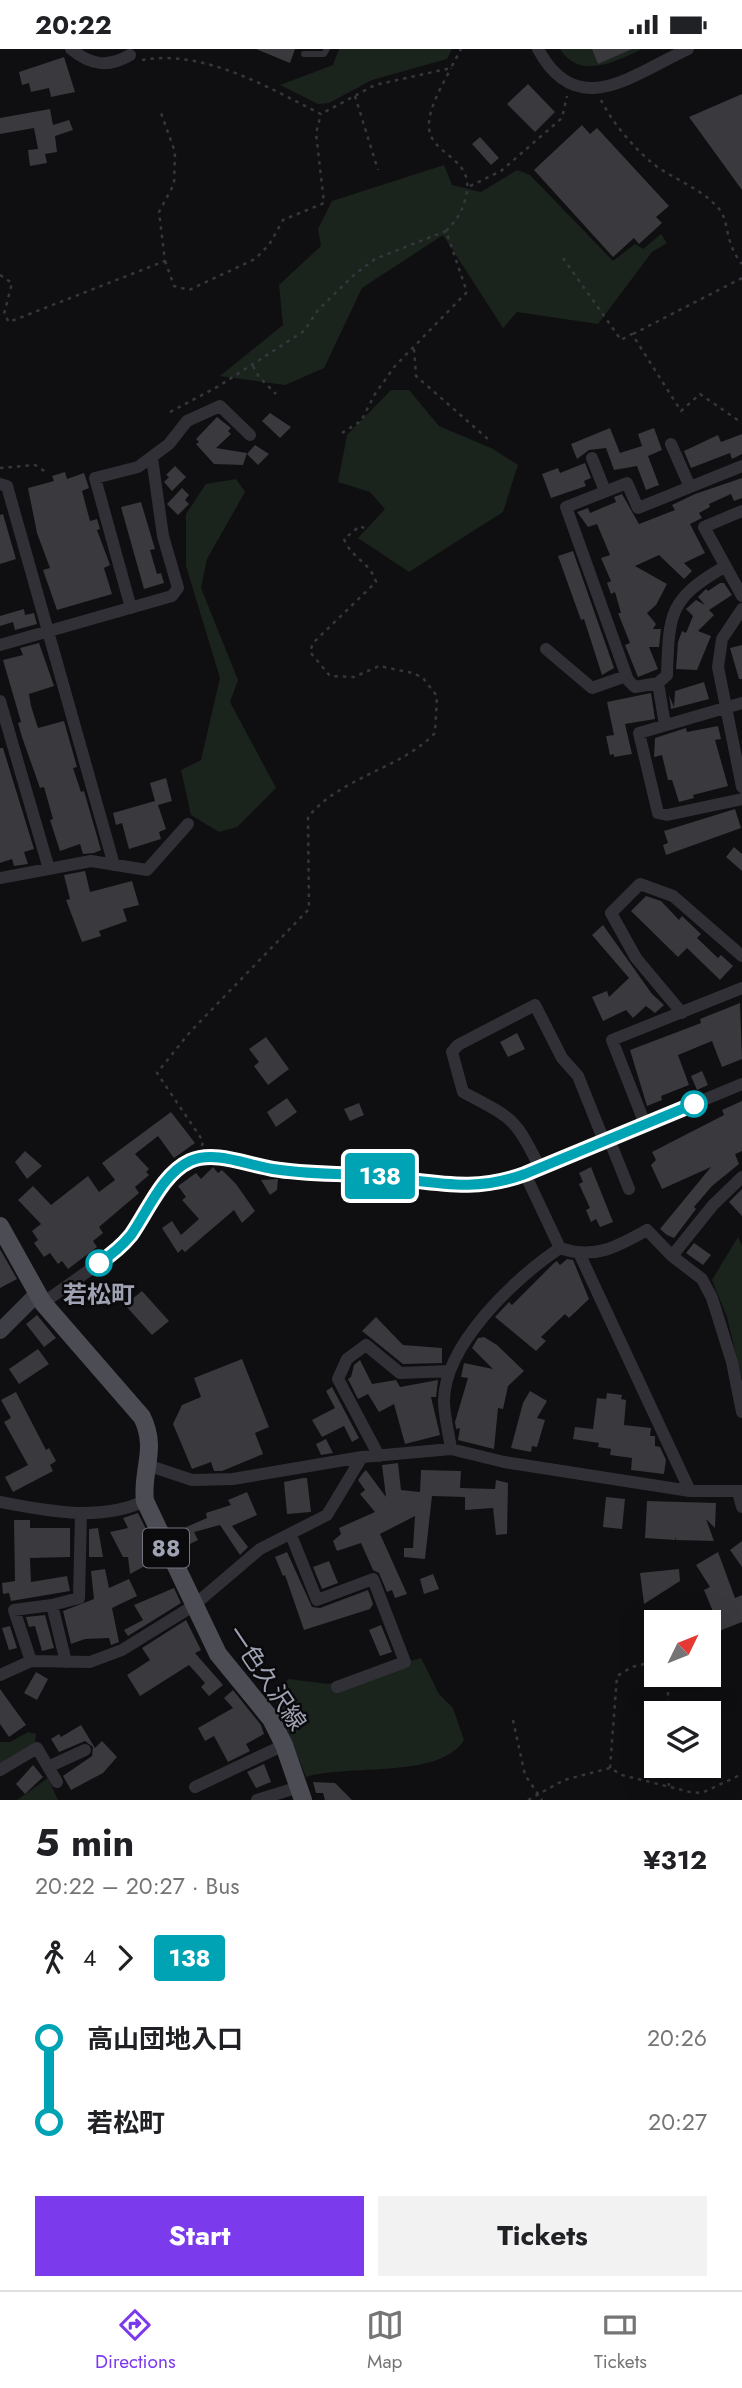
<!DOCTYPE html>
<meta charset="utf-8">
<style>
body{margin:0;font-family:Jost,"Noto Sans JP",sans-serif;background:#f2f2f2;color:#202124;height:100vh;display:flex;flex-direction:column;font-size:26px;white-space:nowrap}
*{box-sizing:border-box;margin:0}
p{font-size:23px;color:#757577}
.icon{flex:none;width:38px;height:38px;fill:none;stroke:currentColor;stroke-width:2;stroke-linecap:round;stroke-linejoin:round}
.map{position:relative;height:1751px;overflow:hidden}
.panel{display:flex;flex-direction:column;background:#fff;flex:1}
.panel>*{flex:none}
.badge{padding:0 14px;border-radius:5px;font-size:24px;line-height:46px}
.needle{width:46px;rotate:47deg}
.buttons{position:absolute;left:644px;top:1561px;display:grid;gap:14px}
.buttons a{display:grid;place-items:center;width:77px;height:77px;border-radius:0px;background:#fff;box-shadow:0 7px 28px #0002;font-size:35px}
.map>.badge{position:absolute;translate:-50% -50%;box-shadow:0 0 0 4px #fff}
.legs{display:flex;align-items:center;gap:10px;height:77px;padding:0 35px;font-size:23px}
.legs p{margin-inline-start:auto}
.head{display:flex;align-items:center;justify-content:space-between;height:119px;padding:0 35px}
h1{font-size:38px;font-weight:700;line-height:52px}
.cta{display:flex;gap:14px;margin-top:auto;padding:14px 35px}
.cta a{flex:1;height:80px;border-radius:0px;background:#7c3aed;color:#fff;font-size:28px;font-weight:700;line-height:80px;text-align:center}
.cta a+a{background:#f2f2f2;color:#202124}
ul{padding:0 35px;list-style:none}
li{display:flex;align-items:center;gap:24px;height:84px;font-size:26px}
li i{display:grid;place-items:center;width:10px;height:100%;margin:0 9px;background:currentColor}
li i::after{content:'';width:18px;height:18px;margin:-9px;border:5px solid;border-radius:50%;background:#fff}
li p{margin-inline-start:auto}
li:first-child i{background:linear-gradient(#0000 50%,currentColor 0)}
li:last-child i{background:linear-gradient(currentColor 50%,#0000 0)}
.status{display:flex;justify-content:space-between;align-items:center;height:49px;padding:0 35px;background:#fff;direction:ltr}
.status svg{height:19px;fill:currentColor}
.menu{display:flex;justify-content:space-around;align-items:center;height:98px;border-top:2px solid #e0e0e0;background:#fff;font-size:19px;color:#757577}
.menu a{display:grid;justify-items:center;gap:4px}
.menu .selected{color:#7c3aed}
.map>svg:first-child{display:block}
.green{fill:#1b231d}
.building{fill:#39393e}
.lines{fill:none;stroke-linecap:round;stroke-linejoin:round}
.path{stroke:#36373d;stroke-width:2.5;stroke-dasharray:3.5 5;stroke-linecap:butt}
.lane{stroke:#303036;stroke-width:6}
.street{stroke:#303036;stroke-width:12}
.secondary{stroke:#3e3e46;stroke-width:16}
.primary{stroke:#4c4c55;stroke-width:18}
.line-1-casing{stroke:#fff;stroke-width:16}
.line-1{stroke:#00a3b4;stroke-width:10}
.stop-1-dot{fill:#fff;stroke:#00a3b4;stroke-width:3.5}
.labels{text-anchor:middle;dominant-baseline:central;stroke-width:5;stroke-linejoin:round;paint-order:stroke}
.shield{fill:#0a0a0c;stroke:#727480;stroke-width:2}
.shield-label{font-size:23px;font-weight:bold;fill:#9fa2b2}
.stop-label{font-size:24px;font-weight:bold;fill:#9fa2b2;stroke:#0a0a0c}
.street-label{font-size:24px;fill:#9fa2b2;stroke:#0a0a0c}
</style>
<div class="status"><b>20:22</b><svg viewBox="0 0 49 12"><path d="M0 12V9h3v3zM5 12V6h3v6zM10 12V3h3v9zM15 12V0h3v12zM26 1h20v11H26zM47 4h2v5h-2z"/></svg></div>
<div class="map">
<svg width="742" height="1751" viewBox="0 0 742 1751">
<rect width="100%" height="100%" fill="#0f0f11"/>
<!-- green -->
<path class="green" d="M 339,0 L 452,0 L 447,10 L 372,31 L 329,54 L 318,55 L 280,36 L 333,16 Z
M 560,0 L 642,0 C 617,12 580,32 560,0 Z
M 444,116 L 452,136 L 481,143 L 517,121 L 530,126 L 613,212 L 635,195 L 643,200 L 661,185 L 667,194 L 652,203 L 598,275 L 517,263 L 503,279 L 443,186 L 362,239 L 324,319 L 285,336 L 220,327 L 283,276 L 279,236 L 321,197 L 318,180 L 332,152 Z
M 391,341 L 409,341 L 439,377 L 493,400 L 518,416 L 503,463 L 409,523 L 358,489 L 385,460 L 370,443 L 338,433 L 347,386 Z
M 236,430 L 245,443 L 207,510 L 201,539 L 238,631 L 230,653 L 276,739 L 237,778 L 219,783 L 191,766 L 181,721 L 201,711 L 220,629 L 186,517 L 186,465 L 206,435 Z
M 738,1188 L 742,1197 L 742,1330 L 727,1268 L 712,1231 Z
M 421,1609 L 439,1645 L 453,1659 L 464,1691 C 441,1730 347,1715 306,1728 L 272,1644 L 289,1630 L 328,1635 Z
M 28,1683 L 36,1685 L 35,1695 L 0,1716 L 0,1693 L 10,1693 Z
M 48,1729 L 58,1751 L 17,1751 Z"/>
<!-- building -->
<path class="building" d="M 256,0 L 295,0 L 290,14 Z
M 592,0 L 632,0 L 598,15 Z
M 64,8 L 75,43 L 51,48 L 49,39 L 31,43 L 29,34 L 22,36 L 19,23 Z
M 528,35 L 555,63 L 535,83 L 507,55 Z
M 742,45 L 742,141 L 689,68 Z
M 50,60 L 53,76 L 69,71 L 73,81 L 55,87 L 57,103 L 45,105 L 47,114 L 30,117 L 28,101 L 38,100 L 34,79 L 0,85 L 0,69 Z
M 582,76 L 590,85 L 597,79 L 669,157 L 656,168 L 662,174 L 639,195 L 634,189 L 613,208 L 534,121 Z
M 480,88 L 499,109 L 491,116 L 472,95 Z
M 270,364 L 291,378 L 280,389 L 262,372 Z
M 217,368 L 231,379 L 228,382 L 231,385 L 216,399 L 247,404 L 243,416 L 214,415 L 196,395 L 199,393 L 196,390 Z
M 610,379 L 620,404 L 642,397 L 638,385 L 654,379 L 662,401 L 648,407 L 659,436 L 646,441 L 637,417 L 614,421 L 606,399 L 589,401 L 577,410 L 571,395 Z
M 742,385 L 742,405 L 732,410 L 730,404 L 691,419 L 684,402 L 718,386 L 721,393 Z
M 255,396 L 269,405 L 258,416 L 247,405 Z
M 585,414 L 591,429 L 584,432 L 586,437 L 551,449 L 542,425 L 558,419 L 560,424 Z
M 175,417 L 186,428 L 172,442 L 164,433 L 169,428 L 166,426 Z
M 65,423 L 67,430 L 84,424 L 89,439 L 82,442 L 90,472 L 97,470 L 100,480 L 97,481 L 110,516 L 104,519 L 112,545 L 57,561 L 43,521 L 50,519 L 37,484 L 28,439 L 54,432 L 52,427 Z
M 742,429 L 742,449 L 734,452 L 731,445 L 709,455 L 710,458 L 699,464 L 702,469 L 690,475 L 705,504 L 684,514 L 692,522 L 684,530 L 659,506 L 635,517 L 667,535 L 656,556 L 647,564 L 656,575 L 653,580 L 661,580 L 659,598 L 649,598 L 658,620 L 638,628 L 625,596 L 630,594 L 618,564 L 621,564 L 615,543 L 611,545 L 607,534 L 611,532 L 601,509 L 610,506 L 597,475 L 588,478 L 577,463 L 588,459 L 590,464 L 616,453 L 614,448 L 622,445 L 639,475 L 675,461 L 672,456 L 695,445 Z
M 182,439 L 189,446 L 185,451 L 189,455 L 178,466 L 167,455 Z
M 141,453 L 155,500 L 150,501 L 157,525 L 161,524 L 164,534 L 144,540 L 121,458 Z
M 3,465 L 16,510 L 0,515 L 0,466 Z
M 573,502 L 614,619 L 602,626 L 584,570 L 581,571 L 558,507 Z
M 720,534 L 724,534 L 732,546 L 709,561 L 714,566 L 698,582 L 711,587 L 697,621 L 676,620 L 678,593 L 682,582 L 686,584 L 693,567 L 686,560 L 696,551 L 705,556 L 698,548 L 706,540 L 708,542 Z
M 24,560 L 25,566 L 34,564 L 37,575 L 15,581 L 13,573 L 0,577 L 0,567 Z
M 39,594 L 54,637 L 29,645 L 31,657 L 38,679 L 64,672 L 77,718 L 73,719 L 81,743 L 84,742 L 101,801 L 94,804 L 83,805 L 80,795 L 60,802 L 50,771 L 53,770 L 44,738 L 40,739 L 22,688 L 18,674 L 21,673 L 3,611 L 23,606 L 20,599 Z
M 742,596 L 742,630 L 739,630 L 730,599 Z
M 704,633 L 709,650 L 671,660 L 669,646 L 674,658 L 675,642 Z
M 651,644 L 655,670 L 625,675 L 632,705 L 614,708 L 614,705 L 610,706 L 606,687 L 614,686 L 607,653 Z
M 718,677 L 721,690 L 715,691 L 728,737 L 693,746 L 694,749 L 679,753 L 672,731 L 668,731 L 662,706 L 654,708 L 655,689 L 686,679 L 687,683 Z
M 0,699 L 3,699 L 34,800 L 24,803 L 28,815 L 14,817 L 12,810 L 0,814 Z
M 166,729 L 172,752 L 158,756 L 166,780 L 159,783 L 161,790 L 129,800 L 122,774 L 116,776 L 113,764 L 155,752 L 150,734 Z
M 735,760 L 741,779 L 666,806 L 663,796 L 668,794 L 664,782 Z
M 734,798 L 742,805 L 742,822 L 726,808 Z
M 85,822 L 90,843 L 132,832 L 139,856 L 123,860 L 127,872 L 99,882 L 101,887 L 82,893 L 66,851 L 70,850 L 64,826 Z
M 646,847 L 661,852 L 679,871 L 682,867 L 701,885 L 697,889 L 718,909 L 721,906 L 733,917 L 720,931 L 687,899 L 678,908 L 631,862 Z
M 603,876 L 652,945 L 664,956 L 655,964 L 646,957 L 633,969 L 626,961 L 603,972 L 592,948 L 607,942 L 609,948 L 629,929 L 592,886 Z
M 740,954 L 742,1010 L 722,1018 L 712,992 L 678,1006 L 689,1036 L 661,1047 L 662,1051 L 647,1057 L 630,1001 L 701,974 L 700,970 Z
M 517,984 L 525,1000 L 508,1008 L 500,993 Z
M 266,988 L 289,1020 L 268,1036 L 254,1017 L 259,1013 L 249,1000 Z
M 702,1022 L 708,1036 L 697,1041 L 691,1027 Z
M 287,1049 L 297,1063 L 276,1078 L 267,1063 Z
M 742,1052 L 742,1102 L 735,1105 L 739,1115 L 712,1137 L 694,1158 L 696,1160 L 674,1189 L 667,1186 L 660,1180 L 711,1118 L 662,1140 L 651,1116 L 656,1111 L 652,1103 L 724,1066 L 722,1061 Z
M 359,1054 L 364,1066 L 350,1072 L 344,1060 Z
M 171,1063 L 195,1094 L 174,1109 L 158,1087 L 135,1105 L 149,1120 L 146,1123 L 149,1126 L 135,1138 L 139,1144 L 99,1178 L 103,1184 L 93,1192 L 97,1198 L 68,1220 L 62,1212 L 58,1215 L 50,1204 L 44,1208 L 34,1194 L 38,1191 L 32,1182 L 41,1175 L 18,1151 L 33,1137 L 51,1156 L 88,1127 L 99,1143 L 115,1131 L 102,1114 Z
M 25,1102 L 42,1117 L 27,1130 L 15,1113 Z
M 213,1118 L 218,1124 L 222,1121 L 236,1135 L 255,1162 L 242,1174 L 234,1161 L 185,1203 L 182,1200 L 178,1204 L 162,1179 L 172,1172 L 181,1186 L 199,1170 L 182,1151 L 186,1148 L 178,1137 L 196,1124 L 201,1130 Z
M 591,1118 L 613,1173 L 600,1178 L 596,1170 L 591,1173 L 586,1161 L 590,1159 L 579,1135 L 583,1133 L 579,1124 Z
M 278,1130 L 277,1141 L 270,1146 L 261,1131 Z
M 742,1140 L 742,1167 L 729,1153 Z
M 694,1194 L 711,1206 L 703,1216 L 686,1204 Z
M 0,1200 L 17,1230 L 0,1239 Z
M 567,1210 L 573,1211 L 589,1250 L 569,1269 L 565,1265 L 541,1288 L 546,1292 L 536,1302 L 495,1268 L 509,1253 L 512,1256 L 554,1214 L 557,1212 L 560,1216 Z
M 142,1242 L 169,1272 L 152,1286 L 125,1256 Z
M 37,1266 L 56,1289 L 44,1298 L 26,1275 Z
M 376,1268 L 403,1296 L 442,1299 L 442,1314 L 403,1315 L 362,1282 Z
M 484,1288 L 497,1296 L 524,1322 L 508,1337 L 503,1360 L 498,1359 L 494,1400 L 458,1391 L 460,1379 L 456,1380 L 455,1373 L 468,1329 L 461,1328 L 464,1314 L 493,1320 L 472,1299 L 478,1289 Z
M 38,1300 L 49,1315 L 19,1335 L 9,1320 Z
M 242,1310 L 269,1378 L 255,1384 L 263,1405 L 222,1422 L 214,1422 L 211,1413 L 192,1420 L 173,1375 L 182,1356 L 201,1348 L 194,1329 Z
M 360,1311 L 372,1335 L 396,1331 L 400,1338 L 438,1331 L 436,1348 L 431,1348 L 440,1386 L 405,1395 L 394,1355 L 379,1363 L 368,1345 L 358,1350 L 348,1330 L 351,1328 L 354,1316 Z
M 332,1338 L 359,1389 L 352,1393 L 344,1377 L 322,1388 L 312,1371 L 335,1359 L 326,1342 Z
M 530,1342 L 547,1352 L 537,1369 L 545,1371 L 537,1398 L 532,1397 L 531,1403 L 511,1399 L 523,1354 Z
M 16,1343 L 46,1401 L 49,1399 L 56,1412 L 50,1416 L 53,1422 L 13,1443 L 5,1428 L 28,1416 L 4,1373 L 11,1369 L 1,1351 Z
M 607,1344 L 622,1346 L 621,1350 L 626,1351 L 624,1376 L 651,1379 L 650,1387 L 655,1387 L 655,1397 L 660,1398 L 666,1411 L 664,1425 L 631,1421 L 632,1409 L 610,1406 L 611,1400 L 598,1398 L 599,1394 L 573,1390 L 575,1378 L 593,1380 L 597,1349 L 606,1350 Z
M 326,1390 L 333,1404 L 321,1406 L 316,1395 Z
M 398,1414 L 401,1441 L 420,1443 L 421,1421 L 461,1422 L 460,1439 L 495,1440 L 496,1431 L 508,1434 L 507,1485 L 496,1486 L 493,1459 L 465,1461 L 465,1448 L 432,1447 L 425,1510 L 404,1508 L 404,1499 L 413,1499 L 415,1467 L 380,1485 L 407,1545 L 395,1549 L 392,1541 L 387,1543 L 379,1524 L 373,1521 L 361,1494 L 337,1502 L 333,1492 L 341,1485 L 339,1479 L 375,1463 L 360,1445 L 365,1441 L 358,1431 L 363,1424 L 366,1421 L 386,1448 L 382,1416 Z
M 303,1429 L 307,1429 L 311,1463 L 287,1465 L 284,1433 Z
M 247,1443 L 257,1466 L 232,1477 L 248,1498 L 240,1506 L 220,1476 L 194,1483 L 198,1491 L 184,1498 L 177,1482 L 207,1469 L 206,1464 L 231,1456 L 228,1451 Z
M 606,1448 L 625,1450 L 622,1480 L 603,1478 Z
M 647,1452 L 716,1454 L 715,1479 L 706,1470 L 714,1492 L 676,1491 L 675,1488 L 675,1491 L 645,1489 Z
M 138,1464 L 154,1496 L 146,1500 L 152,1513 L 130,1525 L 128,1508 L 123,1508 L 110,1483 L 128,1479 L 123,1469 Z
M 14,1471 L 30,1471 L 30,1479 L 70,1479 L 70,1508 L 30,1509 L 31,1533 L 67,1527 L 70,1542 L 11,1552 L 9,1544 L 3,1545 L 2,1534 L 15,1532 Z
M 98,1479 L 103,1508 L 89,1508 L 89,1480 Z
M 742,1492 L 742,1518 L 730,1501 Z
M 287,1503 L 312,1558 L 320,1559 L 368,1541 L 373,1555 L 370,1560 L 304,1581 L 285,1526 L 283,1527 L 275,1508 Z
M 718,1503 L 735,1549 L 742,1546 L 742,1573 L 709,1586 L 709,1567 L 714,1565 L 704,1541 L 710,1538 L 696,1516 Z
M 329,1512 L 338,1534 L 322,1540 L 313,1518 Z
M 105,1520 L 109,1539 L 129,1530 L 137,1547 L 112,1559 L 119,1593 L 111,1596 L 109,1589 L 85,1590 L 71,1595 L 63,1562 L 94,1550 L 91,1522 Z
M 679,1520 L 680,1532 L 644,1555 L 640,1524 Z
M 433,1525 L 439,1540 L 424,1545 L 420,1530 Z
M 174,1539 L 181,1554 L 128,1587 L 124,1581 L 143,1571 L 134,1556 Z
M 45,1566 L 54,1599 L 42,1602 L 35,1577 L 29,1578 L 26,1568 Z
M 186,1571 L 201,1601 L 195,1604 L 223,1636 L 209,1647 L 201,1638 L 205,1634 L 189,1616 L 140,1647 L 127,1626 L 150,1611 L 142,1599 Z
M 381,1576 L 392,1603 L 380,1607 L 369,1581 Z
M 10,1577 L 17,1599 L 9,1601 L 2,1579 Z
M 36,1623 L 48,1630 L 37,1651 L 24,1644 Z
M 0,1640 L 26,1676 L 9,1688 L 0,1675 Z
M 233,1641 L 261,1676 L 264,1685 L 246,1695 L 250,1702 L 228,1713 L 214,1687 L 205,1692 L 198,1679 L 233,1659 L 224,1649 Z
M 81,1676 L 95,1699 L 102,1692 L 117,1708 L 103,1724 L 71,1741 L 63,1727 L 92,1707 L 93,1698 L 85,1692 L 59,1703 L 51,1690 L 59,1685 L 61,1688 Z
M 264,1715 L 271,1733 L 256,1739 L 247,1723 Z
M 33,1716 L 43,1728 L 25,1745 L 16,1735 Z
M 313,1733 L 335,1734 L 352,1751 L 325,1751 L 323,1744 L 316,1744 Z"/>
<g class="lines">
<!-- path -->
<path class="path" d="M 142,11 C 204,0 267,38 321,65 L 375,36 L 451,19 L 461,0
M 355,47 L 378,121
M 601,51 C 611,72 634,99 652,114 C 674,131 702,139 720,161 C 729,173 725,195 742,215
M 470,137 L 501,122 L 562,69 L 567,47
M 563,209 L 621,291 L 632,285 L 681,362 L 700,345 L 742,374
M 165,212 L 174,237 L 189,241 L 255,210 L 269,196 L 283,171 L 324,154 L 316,84 L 321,65
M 0,226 L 12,234 L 4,265 L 9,273 L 165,212 L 159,163 L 174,135 L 175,103 L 161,64
M 633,285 L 742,229
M 414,300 L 416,327 L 489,391
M 253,317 L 259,328 L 276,345
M 170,363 L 219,337 L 304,282 L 318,261 L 355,225 L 375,210 L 446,182
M 342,384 L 361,372 L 375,345 L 395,317 L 467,243 L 446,182 C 456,172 461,165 465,151 C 479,106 426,108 429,74 C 430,56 443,35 451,19
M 0,419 L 35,416 L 46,423
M 202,1097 L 203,1092 L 157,1024 L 190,983 L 309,860 L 308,768 C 342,727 399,721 435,684 L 437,647 L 423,629 L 413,624 L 379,617 L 354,628 L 330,627 L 310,603 L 313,594 L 376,533 C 371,514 351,509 344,490 L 360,477 L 366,480
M 668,1626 L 668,1664
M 513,1671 L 525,1726 L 542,1751
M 668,1717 L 669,1737
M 610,1719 L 617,1627 L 632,1618 L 656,1612
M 528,1751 L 564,1731 L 610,1719 L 622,1726 L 694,1744 L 704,1743 L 742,1725"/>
<!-- lane -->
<path class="lane" d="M 304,5 L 324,5 L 327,0"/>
<!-- street -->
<path class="street" d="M 71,0 C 90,16 108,19 130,6
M 538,0 C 577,73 632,26 688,0
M 671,395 L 690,438
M 592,409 L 605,442
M 0,435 L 7,437 L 114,816
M 742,462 L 704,478 L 742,547
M 724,518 C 669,550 669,564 667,626 L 658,634 L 635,638 L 628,631 L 566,458 L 627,434 L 638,459 L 742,417
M 131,559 L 95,429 L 138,418 L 169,395 L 187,372 L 220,357 L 250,386
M 742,560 L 722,590 L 718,618 L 742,738
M 0,596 L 172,547 L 178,539 L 163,487 L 152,409
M 546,600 L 592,639 L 626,627
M 658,634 L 665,676
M 0,652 L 49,820
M 742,654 L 639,684 L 658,764 L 667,766 L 742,750
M 0,829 L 91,812 L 147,821 L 188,775
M 682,964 L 636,909 L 611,864 L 640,835 L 673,847 L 742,907
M 645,1075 L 612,991 L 742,939
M 609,1090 L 629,1140
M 540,1119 C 514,1067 513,1070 463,1043 L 452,1003 L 458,996 L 535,956 L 562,1009 L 578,1027 L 604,1092
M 560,1199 C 594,1211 617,1198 647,1181 L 672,1207 L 702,1230 L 712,1249 L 732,1313 L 742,1363
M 580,1206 L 690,1442
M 672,1207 L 713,1156 L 742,1128
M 43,1254 L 112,1205 L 129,1188 L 177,1120 L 200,1109 L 226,1110 L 274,1120 L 476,1137 L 503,1133 L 525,1125 L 742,1035
M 451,1400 C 449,1385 444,1367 444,1352 C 444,1296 516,1228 560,1199 L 525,1125
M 379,1407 L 338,1330 L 347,1310 L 366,1296 L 400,1324 L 450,1322
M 150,1417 L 192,1431 L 233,1430 L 362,1408 L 451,1400 L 504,1413 L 690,1442 L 742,1442
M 738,1443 L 742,1458
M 0,1453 C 48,1462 99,1473 145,1452
M 291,1486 L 317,1551 L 373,1530 L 405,1613 L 337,1638
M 31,1612 L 14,1561 L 52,1556
M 66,1613 L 52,1556 L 79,1549 L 81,1464
M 0,1626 L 31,1612 L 90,1613 L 122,1601 L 193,1557 L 260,1500 L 327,1466 L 362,1408
M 48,1718 L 85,1701
M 0,1721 L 37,1699 L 57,1733
M 195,1738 L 284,1696
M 257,1751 L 299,1738"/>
<!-- secondary -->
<path class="secondary" d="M 0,1282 L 37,1245"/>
<!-- primary -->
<path class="primary" d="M 0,1177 L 43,1254 L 142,1368 C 158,1400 141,1422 145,1452 L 218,1605 L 271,1670 L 284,1696 L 303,1751"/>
</g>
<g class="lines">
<defs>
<path id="line-1" d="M 99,1214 C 111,1206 122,1197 131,1186 C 148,1162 162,1125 190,1112 C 215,1101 247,1116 273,1120 C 309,1126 347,1124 384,1128 C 437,1133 473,1144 525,1125 L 694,1055"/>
</defs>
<!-- line-1 casing -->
<use href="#line-1" class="line-1-casing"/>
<!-- line-1 -->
<use href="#line-1" class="line-1"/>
</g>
<!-- markers -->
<g class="stop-1-dot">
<circle cx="694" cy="1055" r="12"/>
<circle cx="99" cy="1214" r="12"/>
</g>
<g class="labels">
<!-- shield labels -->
<rect class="shield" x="143" y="1479.5" width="46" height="39" rx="5"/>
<g class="shield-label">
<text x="166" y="1499">88</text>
</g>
<!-- stop labels -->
<g class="stop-label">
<text x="99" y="1245">若松町</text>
</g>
<!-- street labels -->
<g class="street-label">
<text transform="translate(267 1629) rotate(56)">一色久沢線</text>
</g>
</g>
</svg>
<div class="buttons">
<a><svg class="needle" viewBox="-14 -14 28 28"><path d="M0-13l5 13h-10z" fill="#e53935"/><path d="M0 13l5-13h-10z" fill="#757577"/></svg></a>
<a><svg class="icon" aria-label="layers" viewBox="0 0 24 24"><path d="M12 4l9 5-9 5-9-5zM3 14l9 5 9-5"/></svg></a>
</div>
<b class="badge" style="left:380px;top:1127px;background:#00a3b4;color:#fff">138</b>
</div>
<section class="panel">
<div class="head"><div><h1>5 min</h1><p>20:22 – 20:27 · Bus</p></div><b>¥312</b></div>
<div class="legs"><svg class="icon" aria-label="walk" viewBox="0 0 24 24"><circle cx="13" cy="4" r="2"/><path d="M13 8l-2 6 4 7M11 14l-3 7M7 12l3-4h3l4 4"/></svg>4<svg class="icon" aria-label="forward" viewBox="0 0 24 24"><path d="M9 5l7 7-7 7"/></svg><b class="badge" style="background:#00a3b4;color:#fff">138</b></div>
<ul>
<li><i style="color:#00a3b4"></i><b>高山団地入口</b><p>20:26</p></li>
<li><i style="color:#00a3b4"></i><b>若松町</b><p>20:27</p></li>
</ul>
<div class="cta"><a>Start</a><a>Tickets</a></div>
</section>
<nav class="menu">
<a class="selected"><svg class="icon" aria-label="directions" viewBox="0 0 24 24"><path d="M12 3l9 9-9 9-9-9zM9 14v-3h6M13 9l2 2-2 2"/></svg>Directions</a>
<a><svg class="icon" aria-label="map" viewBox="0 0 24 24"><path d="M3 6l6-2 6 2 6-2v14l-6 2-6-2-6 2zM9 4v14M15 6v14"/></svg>Map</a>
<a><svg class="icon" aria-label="tickets" viewBox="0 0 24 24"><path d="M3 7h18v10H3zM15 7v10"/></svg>Tickets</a>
</nav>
